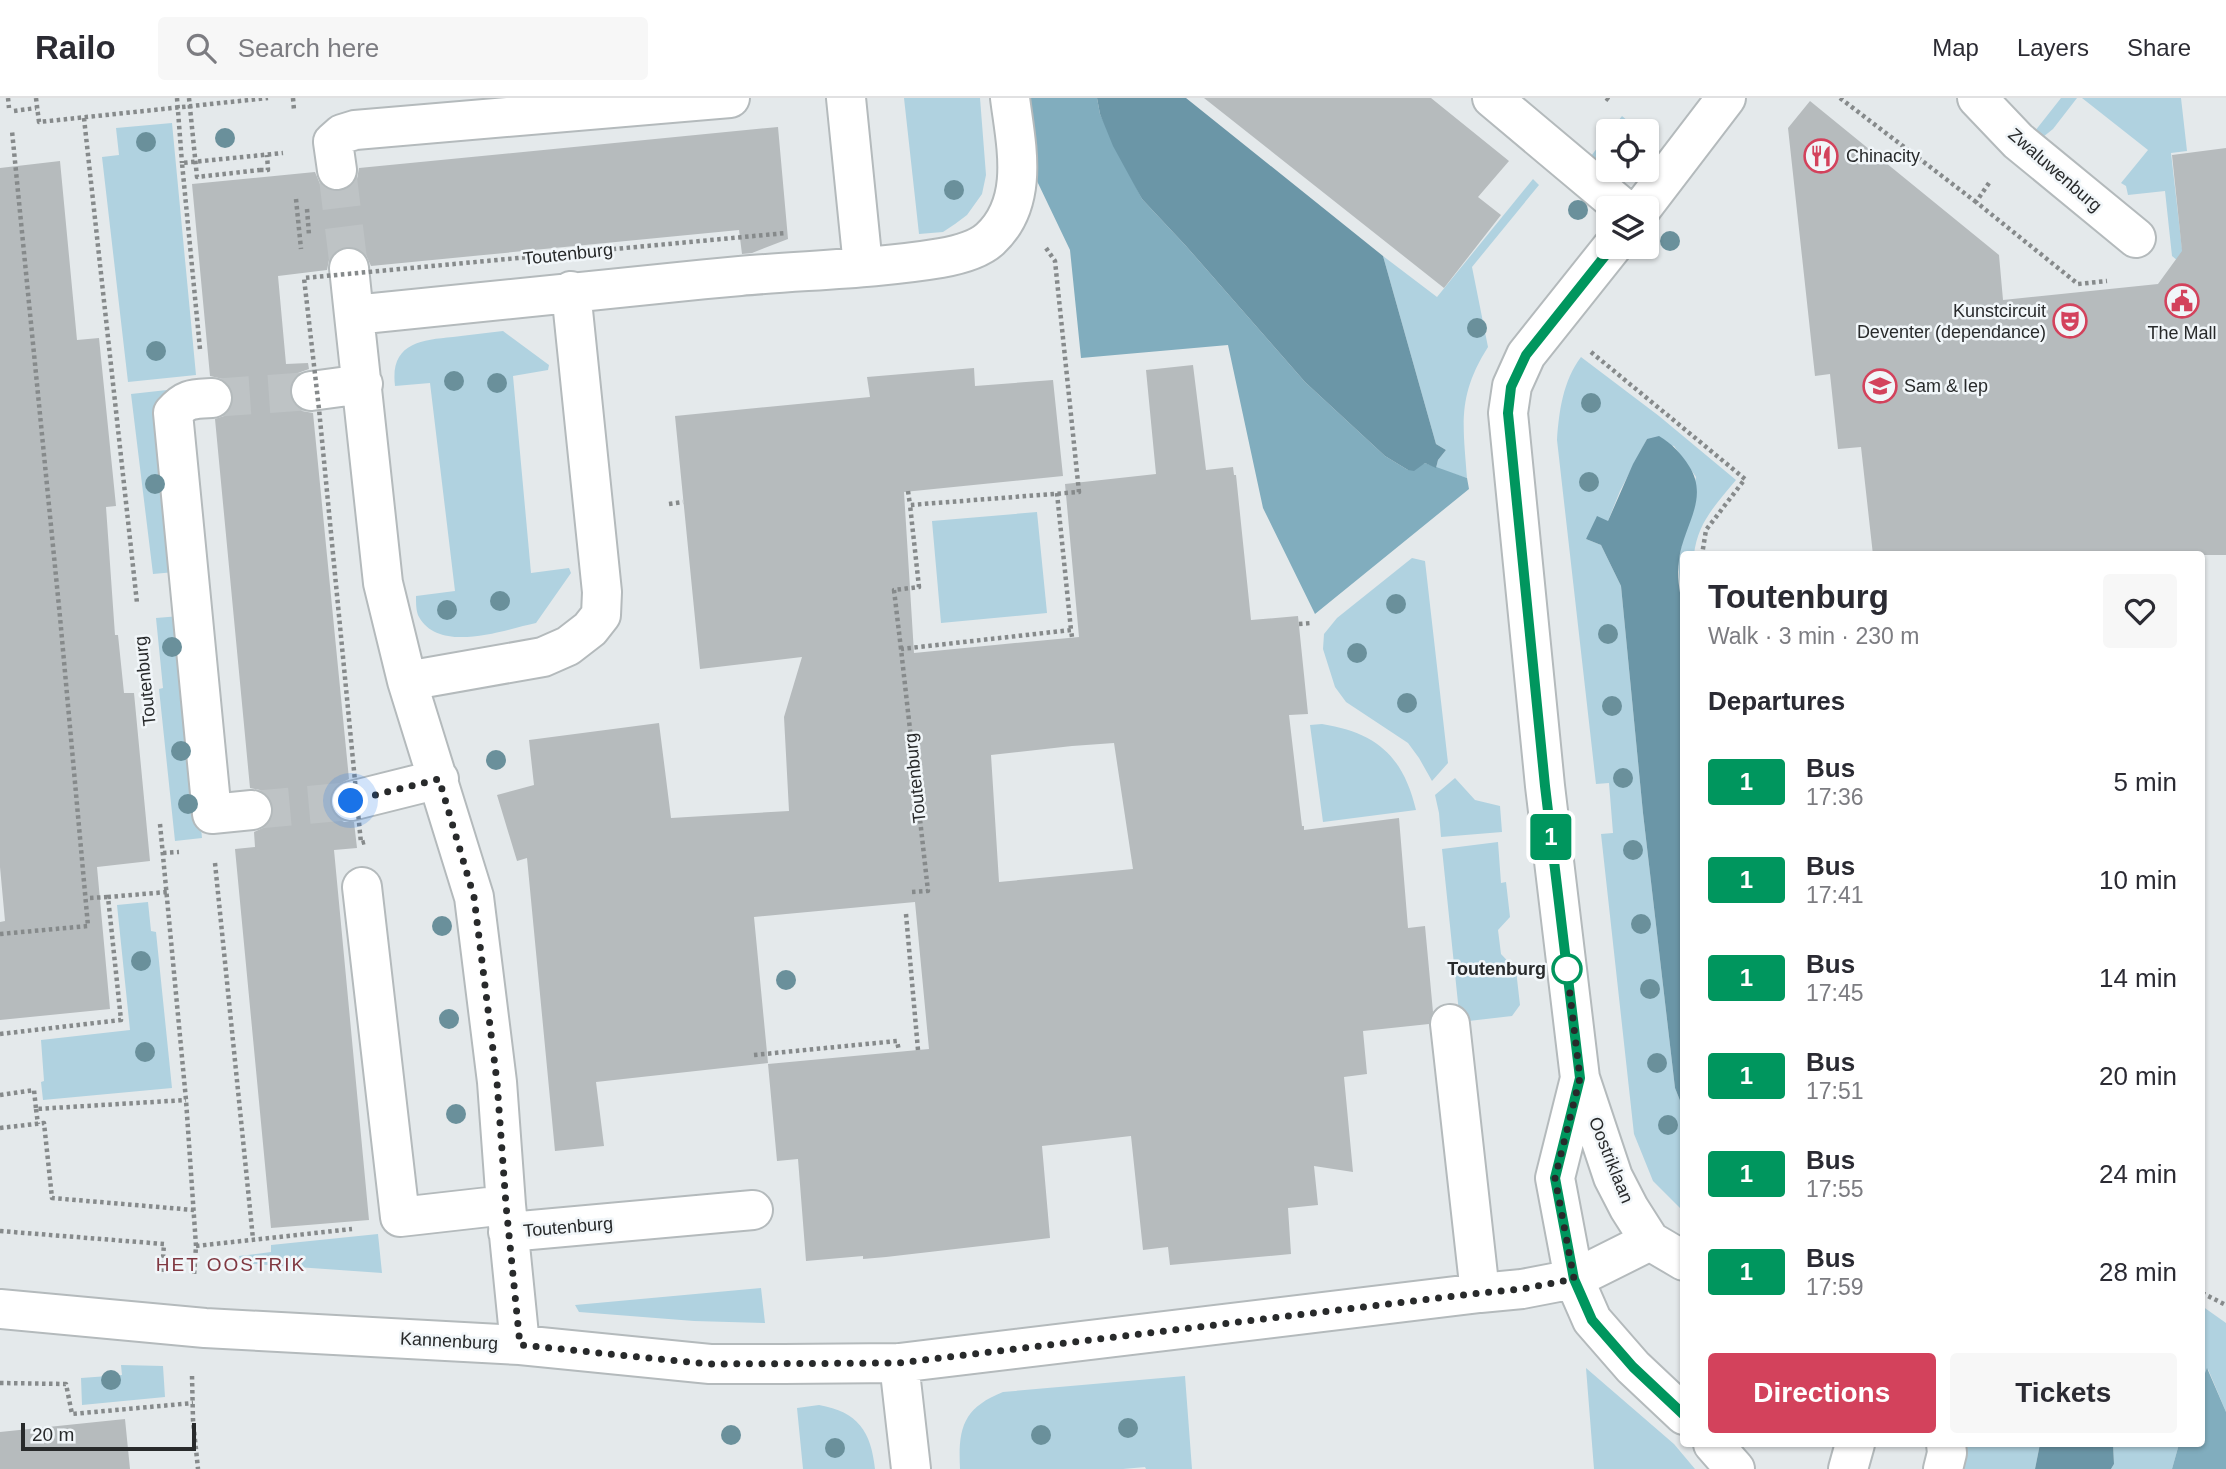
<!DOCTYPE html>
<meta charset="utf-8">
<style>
body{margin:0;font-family:Arial,sans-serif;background:#f7f7f7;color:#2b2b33;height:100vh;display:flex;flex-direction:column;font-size:26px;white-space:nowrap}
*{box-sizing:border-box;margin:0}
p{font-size:23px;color:#7c7c81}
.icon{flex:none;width:38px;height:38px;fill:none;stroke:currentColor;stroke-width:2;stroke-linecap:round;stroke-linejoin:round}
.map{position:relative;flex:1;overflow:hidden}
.drawer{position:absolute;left:1680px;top:453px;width:525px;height:896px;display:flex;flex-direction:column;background:#fff;border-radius:7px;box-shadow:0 2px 5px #0004}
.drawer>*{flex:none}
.badge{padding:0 14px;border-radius:5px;font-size:24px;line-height:46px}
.fabs{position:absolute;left:1596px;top:21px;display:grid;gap:14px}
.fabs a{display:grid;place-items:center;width:63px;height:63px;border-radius:7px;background:#fff;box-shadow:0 2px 5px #0004;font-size:35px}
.scale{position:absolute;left:21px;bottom:18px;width:175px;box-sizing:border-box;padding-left:7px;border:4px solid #282a2b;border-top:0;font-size:19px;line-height:24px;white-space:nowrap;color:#282a2b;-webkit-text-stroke:5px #f1f6f9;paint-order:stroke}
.you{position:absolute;width:35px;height:35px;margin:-18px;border:5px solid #fff;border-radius:50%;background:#1a73e8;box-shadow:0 0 0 10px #1a73e833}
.map>.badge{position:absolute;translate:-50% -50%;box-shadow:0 0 0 4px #fff}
h2{padding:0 28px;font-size:26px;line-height:63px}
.round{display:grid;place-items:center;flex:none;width:74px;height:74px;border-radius:7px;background:#f7f7f7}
.summary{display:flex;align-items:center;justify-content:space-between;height:119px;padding:0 28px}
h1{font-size:33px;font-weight:800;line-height:52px}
.button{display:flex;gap:14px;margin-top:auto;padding:14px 28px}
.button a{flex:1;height:80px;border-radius:7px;background:#d3425c;color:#fff;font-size:28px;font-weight:800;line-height:80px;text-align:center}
.button a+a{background:#f7f7f7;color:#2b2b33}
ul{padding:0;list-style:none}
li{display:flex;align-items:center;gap:21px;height:98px;padding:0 28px}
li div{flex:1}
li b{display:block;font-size:26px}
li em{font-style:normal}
li .badge{min-width:77px;font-weight:700;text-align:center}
header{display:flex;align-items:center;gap:42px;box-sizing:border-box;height:98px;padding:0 35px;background:#fff;border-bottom:2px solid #e1e1e2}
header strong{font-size:33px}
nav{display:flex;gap:38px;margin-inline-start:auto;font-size:24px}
.search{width:490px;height:63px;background:#f7f7f7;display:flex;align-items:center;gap:18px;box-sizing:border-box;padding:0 24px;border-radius:7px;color:#7c7c81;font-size:26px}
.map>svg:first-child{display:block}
.green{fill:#b0d2e0}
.forest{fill:#81adbe}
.water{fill:#6b96a7}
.building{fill:#b6bbbd;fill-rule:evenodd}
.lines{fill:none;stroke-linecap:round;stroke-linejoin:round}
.minor-tunnel{stroke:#bec3c5;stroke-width:38;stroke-dasharray:38 19;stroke-linecap:butt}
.minor-casing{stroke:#b4babc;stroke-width:42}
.path{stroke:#868a8b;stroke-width:4.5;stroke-dasharray:3.5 3.5;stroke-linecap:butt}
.minor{stroke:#fff;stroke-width:38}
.path-bridge{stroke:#868a8b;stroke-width:4.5;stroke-dasharray:3.5 3.5;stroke-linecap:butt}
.tree{fill:#6a909b}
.line-casing{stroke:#fff;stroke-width:16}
.line{stroke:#00965e;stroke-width:10}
.walk{stroke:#282a2b;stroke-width:7;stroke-dasharray:0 12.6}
.stop-dot{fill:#fff;stroke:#00965e;stroke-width:3.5}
.labels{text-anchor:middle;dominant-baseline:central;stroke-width:5;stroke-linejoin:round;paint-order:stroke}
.poi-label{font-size:18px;fill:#282a2b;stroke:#f1f6f9;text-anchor:start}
.street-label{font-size:18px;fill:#282a2b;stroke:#f1f6f9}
.stop-label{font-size:18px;font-weight:bold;fill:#282a2b;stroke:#f1f6f9;text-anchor:end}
.neighbourhood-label{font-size:19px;letter-spacing:2px;fill:#803841;stroke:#f1f6f9}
</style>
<header>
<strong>Railo</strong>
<div class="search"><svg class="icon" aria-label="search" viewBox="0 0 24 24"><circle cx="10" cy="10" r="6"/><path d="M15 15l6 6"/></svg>Search here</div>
<nav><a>Map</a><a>Layers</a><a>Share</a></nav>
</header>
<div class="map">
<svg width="2226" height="1371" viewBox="0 0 2226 1371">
<rect width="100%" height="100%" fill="#e4e9eb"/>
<!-- green -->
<path class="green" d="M 904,0 L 980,0 L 986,77 L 982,96 L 967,117 L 955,126 L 943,134 L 919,136 Z
M 2061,0 L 2077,0 L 2053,31 L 2043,39 L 2035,33 Z
M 2082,0 L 2181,0 L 2187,53 L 2171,55 L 2184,168 L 2172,158 L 2165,93 L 2128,97 L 2126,88 L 2121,85 L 2148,52 Z
M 1622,18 L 1640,33 L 1610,33 Z
M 172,25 L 196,277 L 128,284 L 102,59 L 119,57 L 116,30 Z
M 1608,36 L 1608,72 L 1634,72 L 1623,85 L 1591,58 Z
M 1533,81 L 1539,87 L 1472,169 L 1488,249 C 1457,298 1463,326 1467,380 L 1436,370 L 1438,362 L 1446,352 L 1436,346 L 1383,158 L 1437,199 Z
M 503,233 L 549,267 L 548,272 L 513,278 L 531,475 L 569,470 L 571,475 L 536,525 C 503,532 440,556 419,519 C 416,514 416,505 416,498 L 455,493 L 430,285 L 395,288 C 390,246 419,242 453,239 C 469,237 486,235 503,233 Z
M 1581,259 L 1659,318 L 1736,382 C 1717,405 1697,425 1694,457 L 1684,457 L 1683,517 L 1678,464 L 1696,379 L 1674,348 L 1647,341 L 1620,393 L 1608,423 L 1586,441 L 1601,447 L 1621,488 L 1643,715 L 1675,990 L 1683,1010 L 1683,1113 L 1653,1083 L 1634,1036 L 1601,736 L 1613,735 L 1609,685 L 1596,686 L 1557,342 C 1559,313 1563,283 1581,259 Z
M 176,291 L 175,474 L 153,476 L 131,296 Z
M 1037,414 L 1047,515 L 941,525 L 932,423 Z
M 1412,460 L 1425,463 L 1448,665 L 1432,683 L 1419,660 L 1408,645 L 1346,604 L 1335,589 L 1323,551 L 1324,536 L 1337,520 Z
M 180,518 L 202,740 L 175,743 L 159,591 L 163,590 L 156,520 Z
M 1322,626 C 1377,635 1403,658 1416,712 L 1323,724 L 1310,627 Z
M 1455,680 L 1475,702 L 1500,708 L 1502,734 L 1441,739 L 1439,715 L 1435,697 Z
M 1498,744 L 1501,785 L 1506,784 L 1510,819 L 1498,832 L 1501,856 L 1516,872 L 1520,907 L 1512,918 L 1460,924 L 1442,751 Z
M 148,804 L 151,833 L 156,834 L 172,990 L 43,1002 L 41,984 L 44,983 L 41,942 L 130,932 L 117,807 Z
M 378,1136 L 382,1175 L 241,1165 L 239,1158 L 271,1154 L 271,1147 Z
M 761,1190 L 765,1225 L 694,1223 L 579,1214 L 575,1207 Z
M 2202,1208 L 2226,1225 L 2226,1314 L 2208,1271 L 2202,1283 Z
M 121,1267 L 163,1268 L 165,1299 L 82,1307 L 81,1280 L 122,1277 Z
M 1586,1270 L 1674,1346 L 1695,1371 L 1594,1371 Z
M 1185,1278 L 1192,1371 L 1146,1371 L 1145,1369 L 1123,1371 L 960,1371 C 958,1330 963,1310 1003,1294 Z
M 819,1307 C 858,1314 871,1333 875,1371 L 803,1371 L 797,1310 Z
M 1961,1346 L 2040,1346 L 2035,1371 L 1957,1371 Z
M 2113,1346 L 2179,1346 L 2172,1371 L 2111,1371 L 2114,1366 Z"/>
<!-- forest -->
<path class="forest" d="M 1024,0 L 1097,0 L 1100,16 L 1142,101 L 1186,148 L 1305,284 L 1385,358 L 1408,372 L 1425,365 L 1467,380 L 1469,391 L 1315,516 L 1263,410 L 1228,247 L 1081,260 L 1070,152 L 1037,83 Z
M 2207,1270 L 2226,1314 L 2226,1371 L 2172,1371 L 2179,1346 L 2202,1346 L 2202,1283 Z"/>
<!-- water -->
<path class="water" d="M 1097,0 L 1186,0 L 1383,158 L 1436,346 L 1446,352 L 1438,362 L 1436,370 L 1425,365 L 1414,373 L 1408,372 L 1385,358 L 1305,284 L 1186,148 L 1142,101 L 1113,48 L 1100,16 Z
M 1659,338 C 1672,346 1681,355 1689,368 C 1710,401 1683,428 1679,462 C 1676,480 1681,499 1684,517 L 1683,1010 L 1675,990 L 1643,715 L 1621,488 L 1601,447 L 1586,441 L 1597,418 L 1608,423 L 1633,366 L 1647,341 Z
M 2040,1346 L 2113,1346 L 2114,1366 L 2111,1371 L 2035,1371 Z"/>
<!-- building -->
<path class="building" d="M 1204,0 L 1431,0 L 1509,63 L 1478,99 L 1501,117 L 1444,190 Z
M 1810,3 L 1999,157 L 2003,202 L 2158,186 L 2182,153 L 2172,57 L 2226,50 L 2226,457 L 1873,457 L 1861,349 L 1838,351 L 1830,276 L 1815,278 L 1788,30 Z
M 778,29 L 788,141 L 752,155 L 742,156 L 739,132 L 371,168 L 366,157 L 358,150 L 347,148 L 336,153 L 329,162 L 327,172 L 278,178 L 286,266 L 308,265 L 309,271 L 298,275 L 291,284 L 289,295 L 294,307 L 302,313 L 313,315 L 349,681 L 335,688 L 330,696 L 330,708 L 336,719 L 344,724 L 354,724 L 357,750 L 334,752 L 369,1122 L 271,1130 L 235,751 L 255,749 L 254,734 L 265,729 L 272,722 L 274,710 L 269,699 L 260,692 L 250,690 L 215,321 L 224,318 L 231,311 L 234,298 L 231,289 L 223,281 L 210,278 L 192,86 L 315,74 L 320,86 L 330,92 L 339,94 L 351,89 L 357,81 L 359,70 Z
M 60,63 L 77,242 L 99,240 L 116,408 L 106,409 L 115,537 L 118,537 L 124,595 L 134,595 L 150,763 L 97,769 L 110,911 L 0,922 L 0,824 L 5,823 L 0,769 L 0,70 Z
M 1193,267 L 1206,372 L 1233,369 L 1234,377 L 1236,377 L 1251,522 L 1298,518 L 1308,616 L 1289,617 L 1302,728 L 1304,728 L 1304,732 L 1399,720 L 1408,830 L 1425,828 L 1433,914 L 1429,926 L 1363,933 L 1367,976 L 1344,979 L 1353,1074 L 1314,1068 L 1318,1107 L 1288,1110 L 1291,1156 L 1170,1167 L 1168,1149 L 1143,1152 L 1131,1038 L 1042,1048 L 1050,1140 L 886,1159 L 863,1161 L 863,1158 L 806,1163 L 798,1061 L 777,1063 L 768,966 L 929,951 L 915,804 L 754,819 L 768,965 L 596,984 L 604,1048 L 555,1053 L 527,760 L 517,763 L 497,697 L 534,687 L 529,642 L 659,625 L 671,720 L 789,713 L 784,619 L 802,559 L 700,571 L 675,318 L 870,299 L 867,279 L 974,270 L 975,288 L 1053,282 L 1063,378 L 904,394 L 914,555 L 1015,545 L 1079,539 L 1065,386 L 1156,376 L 1146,272 ZM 1114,645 L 1133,771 L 999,784 L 991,657 L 1072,648 Z
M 125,1321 L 130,1371 L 0,1371 L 0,1334 Z"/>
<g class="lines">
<!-- minor-tunnel -->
<path class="minor-tunnel" d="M 337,72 L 349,170
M 212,300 L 311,293
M 252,712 L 351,703"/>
<defs>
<path id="minor" d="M 846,0 L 863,168
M 1492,0 L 1623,110
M 1977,0 L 2018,43 L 2136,140
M 337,72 L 333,44 L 342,36 L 355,32 L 730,0
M 1642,110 L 1726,0
M 1612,149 L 1526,257 L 1512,288 L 1508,315 L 1545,688 L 1580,980 L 1555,1080 L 1574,1181 L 1592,1222 L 1633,1269 L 1684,1317
M 349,170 L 354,217
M 311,293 L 363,286
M 212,300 C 193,301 186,300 173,315 L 212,716 L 252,712
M 407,583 L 543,559 L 568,548 L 590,531 L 601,517 L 602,494 L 571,193
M 351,703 L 439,681
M 362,789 L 400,1119 L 506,1107
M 1450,926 L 1480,1195
M 1580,980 L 1613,1079 L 1629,1110 L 1650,1143 L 1684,1163
M 508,1134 L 753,1112
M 0,1211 L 205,1230 L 520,1247 L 710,1266 L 784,1266 L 899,1265 L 1480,1195 L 1522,1191 L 1574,1181 L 1650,1143
M 520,1247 L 506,1107 L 497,984 L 474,799 L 407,583 L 383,485 L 354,217 C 482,203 611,190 740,178 C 807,172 875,171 941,160 C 958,157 978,152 990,141 C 1030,104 1016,47 1010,0
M 899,1265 L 911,1371
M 1713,1346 L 1735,1371
M 1848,1371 L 1855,1346
M 1943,1371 L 1947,1355 L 1946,1346"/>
</defs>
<!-- minor casing -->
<use href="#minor" class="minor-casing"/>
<!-- path -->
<path class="path" d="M 8,0 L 9,10
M 36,0 L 39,24 L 268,0
M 177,0 L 182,65
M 293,0 L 294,12
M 1606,0 L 1611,4
M 1840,0 L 1976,104
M 14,13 L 36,10
M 84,20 L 137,505
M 260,72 L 268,72 L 267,57
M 1989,85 L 1976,104 L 2078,186 L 2107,183
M 296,101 L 301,151
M 307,111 L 309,137
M 200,251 L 182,65 L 283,55
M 1591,254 L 1745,381 L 1706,432 L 1702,457
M 908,393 L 910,407
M 1057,395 L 1071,532
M 669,406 L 683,404
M 1299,526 L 1311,525
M 901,551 L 894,492 L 919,489 L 910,407 L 1079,394 L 1055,163 L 1046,150
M 160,726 L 186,1002 L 196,1148 L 194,1178
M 163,755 L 179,754
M 215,765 L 253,1141
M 912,794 L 928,793 L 901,551 L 1071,532 L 1072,539
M 90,800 L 108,799
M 906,816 L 918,952
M 0,936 L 121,922 L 108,799 L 167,794
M 754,957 L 897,943 L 899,953
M 0,997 L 34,992 L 36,1011 L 186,1002
M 36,1011 L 38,1026
M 0,1030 L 44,1025 L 52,1100 L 194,1112
M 0,1133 L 164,1146 L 162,1175
M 196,1148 L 352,1131
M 2202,1195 L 2226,1207
M 192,1278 L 193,1322 L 198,1371
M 0,1285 L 66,1286 L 72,1316 L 193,1305"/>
<!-- minor -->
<use href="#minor" class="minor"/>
<!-- path-bridge -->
<path class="path-bridge" d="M 189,0 L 197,79 L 260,72
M 365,744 L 361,745 L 319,311 L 304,180 L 786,135
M 0,836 L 88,828 L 60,519 L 12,33"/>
</g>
<!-- trees -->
<g class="tree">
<circle cx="225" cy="40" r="10"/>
<circle cx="146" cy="44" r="10"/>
<circle cx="954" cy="92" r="10"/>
<circle cx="1578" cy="112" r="10"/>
<circle cx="1670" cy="143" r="10"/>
<circle cx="1477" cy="230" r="10"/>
<circle cx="156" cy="253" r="10"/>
<circle cx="454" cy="283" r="10"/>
<circle cx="497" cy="285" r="10"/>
<circle cx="1591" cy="305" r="10"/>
<circle cx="1589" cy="384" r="10"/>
<circle cx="155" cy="386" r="10"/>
<circle cx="500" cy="503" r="10"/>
<circle cx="1396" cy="506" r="10"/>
<circle cx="447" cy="512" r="10"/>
<circle cx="1608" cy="536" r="10"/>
<circle cx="172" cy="549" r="10"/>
<circle cx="1357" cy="555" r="10"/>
<circle cx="1407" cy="605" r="10"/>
<circle cx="1612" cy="608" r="10"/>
<circle cx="181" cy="653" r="10"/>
<circle cx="496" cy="662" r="10"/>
<circle cx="1623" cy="680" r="10"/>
<circle cx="188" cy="706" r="10"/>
<circle cx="1633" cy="752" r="10"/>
<circle cx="1641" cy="826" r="10"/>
<circle cx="442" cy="828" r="10"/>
<circle cx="141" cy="863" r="10"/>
<circle cx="786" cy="882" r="10"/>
<circle cx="1650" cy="891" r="10"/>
<circle cx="449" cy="921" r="10"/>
<circle cx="145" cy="954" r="10"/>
<circle cx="1657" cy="965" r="10"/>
<circle cx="456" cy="1016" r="10"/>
<circle cx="1668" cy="1027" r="10"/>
<circle cx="111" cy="1282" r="10"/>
<circle cx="1128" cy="1330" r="10"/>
<circle cx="731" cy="1337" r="10"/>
<circle cx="1041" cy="1337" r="10"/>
<circle cx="835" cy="1350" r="10"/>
</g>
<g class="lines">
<defs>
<path id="line" d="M 1612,149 L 1526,257 L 1511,289 L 1508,315 L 1545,688 L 1580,980 L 1555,1080 L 1574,1181 L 1592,1222 L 1633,1269 L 1684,1317"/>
</defs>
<!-- line casing -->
<use href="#line" class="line-casing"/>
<!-- line -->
<use href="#line" class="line"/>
<!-- walk -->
<path class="walk" d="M 351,703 L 439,681 L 474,799 L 497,984 L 506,1107 L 520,1247 L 710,1266 L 899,1265 L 1480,1195 L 1522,1191 L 1574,1181 L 1555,1080 L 1580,980 L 1567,871"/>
</g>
<!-- icons -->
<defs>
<symbol id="restaurant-ring" viewBox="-11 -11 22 22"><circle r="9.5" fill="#f1f6f9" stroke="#d3425c" stroke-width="1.5"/><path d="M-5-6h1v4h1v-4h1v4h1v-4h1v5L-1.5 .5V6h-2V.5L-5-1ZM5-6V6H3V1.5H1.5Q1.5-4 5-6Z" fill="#d3425c"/></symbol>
<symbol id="civic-ring" viewBox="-11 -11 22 22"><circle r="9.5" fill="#f1f6f9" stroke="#d3425c" stroke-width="1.5"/><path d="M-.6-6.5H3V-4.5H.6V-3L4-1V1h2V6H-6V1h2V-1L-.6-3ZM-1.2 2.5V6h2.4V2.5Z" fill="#d3425c"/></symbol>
<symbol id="theatre-ring" viewBox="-11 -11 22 22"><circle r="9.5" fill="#f1f6f9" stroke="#d3425c" stroke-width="1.5"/><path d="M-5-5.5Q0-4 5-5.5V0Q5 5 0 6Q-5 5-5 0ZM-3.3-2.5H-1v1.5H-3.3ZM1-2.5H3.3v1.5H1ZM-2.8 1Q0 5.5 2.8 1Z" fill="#d3425c"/></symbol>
<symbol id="school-ring" viewBox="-11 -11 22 22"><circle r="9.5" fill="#f1f6f9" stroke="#d3425c" stroke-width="1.5"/><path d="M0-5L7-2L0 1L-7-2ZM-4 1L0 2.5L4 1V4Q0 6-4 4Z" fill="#d3425c"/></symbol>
</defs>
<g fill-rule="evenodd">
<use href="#restaurant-ring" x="1802" y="39" width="38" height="38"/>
<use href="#civic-ring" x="2163" y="184" width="38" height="38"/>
<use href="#theatre-ring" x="2051" y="204" width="38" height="38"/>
<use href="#school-ring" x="1861" y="269" width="38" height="38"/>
</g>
<!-- markers -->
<circle class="stop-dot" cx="1567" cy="871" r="14"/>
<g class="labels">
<!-- poi labels -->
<g class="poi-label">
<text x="1846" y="58">Chinacity</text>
<text x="2046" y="213" text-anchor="end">Kunstcircuit<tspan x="2046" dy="21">Deventer (dependance)</tspan></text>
<text x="2182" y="235" text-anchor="middle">The Mall</text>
<text x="1904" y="288">Sam &amp; Iep</text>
</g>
<!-- street labels -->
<g class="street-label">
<text transform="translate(2055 72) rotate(41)">Zwaluwenburg</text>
<text transform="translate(568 156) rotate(-6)">Toutenburg</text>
<text transform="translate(145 583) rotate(-96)">Toutenburg</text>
<text transform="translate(915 680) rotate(-96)">Toutenburg</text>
<text transform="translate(1611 1062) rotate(68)">Oostriklaan</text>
<text transform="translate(568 1129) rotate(-5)">Toutenburg</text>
<text transform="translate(449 1243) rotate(3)">Kannenburg</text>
</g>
<!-- stop labels -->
<g class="stop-label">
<text x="1546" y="871">Toutenburg</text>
</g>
<!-- neighbourhood labels -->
<g class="neighbourhood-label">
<text x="231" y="1166">HET OOSTRIK</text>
</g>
</g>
</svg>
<div class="fabs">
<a><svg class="icon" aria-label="locate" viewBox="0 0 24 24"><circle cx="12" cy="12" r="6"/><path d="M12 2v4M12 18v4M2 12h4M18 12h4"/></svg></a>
<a><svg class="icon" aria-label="layers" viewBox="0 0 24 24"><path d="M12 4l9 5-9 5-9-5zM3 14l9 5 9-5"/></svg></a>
</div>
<div class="scale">20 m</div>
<div class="you" style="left:351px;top:703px"></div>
<b class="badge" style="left:1551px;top:739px;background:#00965e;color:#fff">1</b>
<section class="drawer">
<div class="summary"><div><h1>Toutenburg</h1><p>Walk · 3 min · 230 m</p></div><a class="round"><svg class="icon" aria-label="heart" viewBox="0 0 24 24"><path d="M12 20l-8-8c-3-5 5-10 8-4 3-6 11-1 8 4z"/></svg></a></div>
<h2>Departures</h2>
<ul>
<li><span class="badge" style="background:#00965e;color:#fff">1</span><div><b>Bus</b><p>17:36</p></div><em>5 min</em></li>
<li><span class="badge" style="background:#00965e;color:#fff">1</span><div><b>Bus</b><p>17:41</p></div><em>10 min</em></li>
<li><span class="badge" style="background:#00965e;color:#fff">1</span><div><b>Bus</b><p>17:45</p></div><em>14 min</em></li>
<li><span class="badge" style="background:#00965e;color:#fff">1</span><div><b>Bus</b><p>17:51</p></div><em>20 min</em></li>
<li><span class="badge" style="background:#00965e;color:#fff">1</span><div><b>Bus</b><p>17:55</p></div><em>24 min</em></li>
<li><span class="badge" style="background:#00965e;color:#fff">1</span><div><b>Bus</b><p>17:59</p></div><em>28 min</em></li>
</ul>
<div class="button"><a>Directions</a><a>Tickets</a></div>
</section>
</div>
